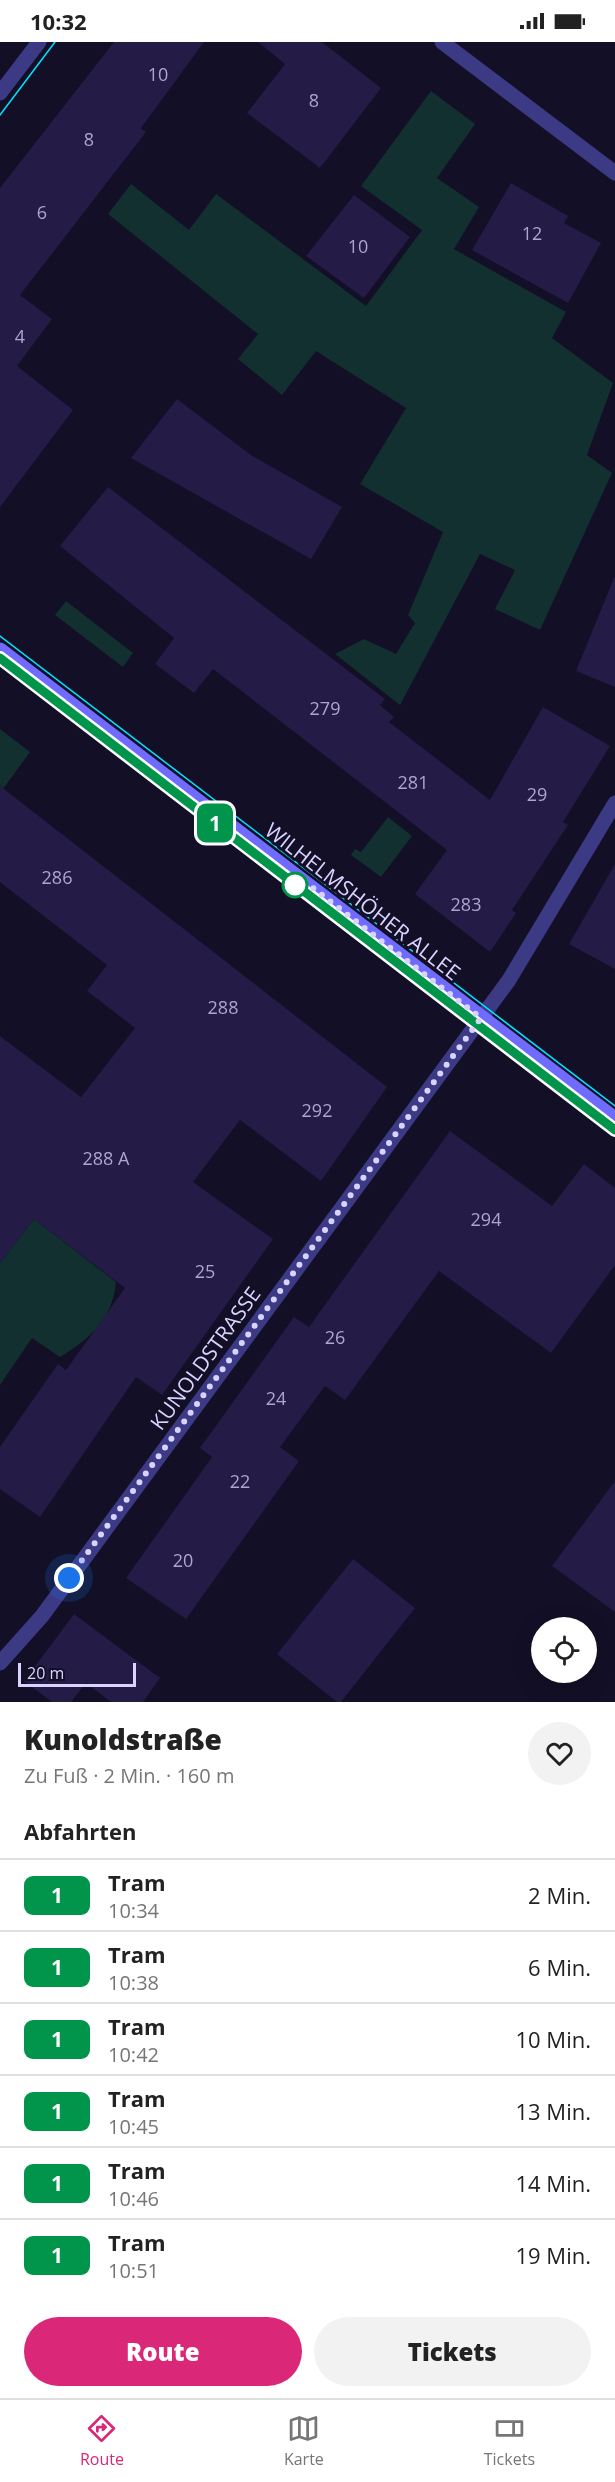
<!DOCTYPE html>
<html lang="de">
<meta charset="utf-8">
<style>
body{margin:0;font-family:"Open Sans",sans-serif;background:#f2f2f2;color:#222;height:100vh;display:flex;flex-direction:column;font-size:22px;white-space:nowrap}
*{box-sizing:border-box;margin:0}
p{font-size:20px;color:#767676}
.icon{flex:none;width:33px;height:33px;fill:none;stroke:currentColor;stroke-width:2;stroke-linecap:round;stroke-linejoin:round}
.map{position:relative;height:1660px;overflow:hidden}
.panel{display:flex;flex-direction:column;background:#fff;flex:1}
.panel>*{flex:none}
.badge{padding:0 12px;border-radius:9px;font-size:21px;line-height:39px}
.fabs{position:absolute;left:531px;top:1575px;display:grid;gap:12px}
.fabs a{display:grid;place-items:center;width:66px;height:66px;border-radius:50%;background:#fff;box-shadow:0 6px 24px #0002;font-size:30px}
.scale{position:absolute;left:18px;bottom:15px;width:118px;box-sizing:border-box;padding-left:6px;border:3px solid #d9d4ff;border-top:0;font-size:16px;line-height:21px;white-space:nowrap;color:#d9d4ff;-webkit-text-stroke:4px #130f26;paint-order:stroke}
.you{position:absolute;width:30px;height:30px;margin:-15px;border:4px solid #fff;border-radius:50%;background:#1a73e8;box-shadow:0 0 0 9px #1a73e833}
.map>.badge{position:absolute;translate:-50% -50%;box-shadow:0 0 0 3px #fff}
h2{padding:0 24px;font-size:22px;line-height:54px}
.round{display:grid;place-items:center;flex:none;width:63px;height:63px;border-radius:32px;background:#f2f2f2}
.head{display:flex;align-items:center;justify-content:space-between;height:102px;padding:0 24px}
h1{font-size:28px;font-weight:800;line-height:45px}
.action{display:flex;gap:12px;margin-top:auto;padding:12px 24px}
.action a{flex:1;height:69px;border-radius:36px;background:#db2777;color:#fff;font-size:24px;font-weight:800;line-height:69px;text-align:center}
.action a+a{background:#f2f2f2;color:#222}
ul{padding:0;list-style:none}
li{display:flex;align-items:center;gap:18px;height:72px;padding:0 24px;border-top:2px solid #e0e0e0}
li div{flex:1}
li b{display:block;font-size:22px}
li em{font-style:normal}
li .badge{min-width:66px;font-weight:700;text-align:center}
.status{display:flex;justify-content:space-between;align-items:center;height:42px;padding:0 30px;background:#fff;direction:ltr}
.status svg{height:16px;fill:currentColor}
.menu{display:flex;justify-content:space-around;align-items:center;height:84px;border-top:2px solid #e0e0e0;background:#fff;font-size:16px;color:#767676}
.menu a{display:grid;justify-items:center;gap:3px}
.menu .active{color:#db2777}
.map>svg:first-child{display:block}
.green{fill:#12302f}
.building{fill:#241b47}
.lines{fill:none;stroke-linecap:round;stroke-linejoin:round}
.minor{stroke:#3d3a85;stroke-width:15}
.secondary{stroke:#6f6bff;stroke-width:15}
.tram{stroke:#00e5ff;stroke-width:1.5}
.line-casing{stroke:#fff;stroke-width:14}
.line{stroke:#00954b;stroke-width:9}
.walk{stroke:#d9d4ff;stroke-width:6;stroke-dasharray:0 10.8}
.stop-dot{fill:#fff;stroke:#00954b;stroke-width:3}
.labels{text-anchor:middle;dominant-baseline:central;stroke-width:6;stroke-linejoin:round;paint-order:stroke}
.number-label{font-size:18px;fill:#aca6d1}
.street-label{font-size:21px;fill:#d9d4ff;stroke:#130f26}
</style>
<div class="status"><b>10:32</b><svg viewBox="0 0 49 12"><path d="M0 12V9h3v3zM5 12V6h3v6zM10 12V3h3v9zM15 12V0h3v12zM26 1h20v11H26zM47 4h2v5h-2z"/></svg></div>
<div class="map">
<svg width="615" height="1660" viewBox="0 0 615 1660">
<rect width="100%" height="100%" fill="#130f26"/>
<!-- green -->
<path class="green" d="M 431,49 L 475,82 L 437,136 L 479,165 L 454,207 L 566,270 L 552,296 L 613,341 L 587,413 L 612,431 L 540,588 L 495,567 L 515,528 L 480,512 L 400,663 L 335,612 L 364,597 L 396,612 L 415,581 L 408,573 L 443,490 L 360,442 L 406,366 L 316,309 L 282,353 L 238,317 L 258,292 L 108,172 L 131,142 L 189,188 L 216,152 L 366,264 L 422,188 L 361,144 Z
M 66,559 L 133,611 L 123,625 L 55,573 Z
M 0,687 L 30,710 L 3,747 L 0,744 Z
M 388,775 L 412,794 L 381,835 L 351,813 L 355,807 L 361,810 Z
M 34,1177 L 116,1240 C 113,1276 90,1297 60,1315 L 32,1296 L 0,1343 L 0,1221 Z"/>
<!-- building -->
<path class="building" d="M 114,0 L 204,0 L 141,86 L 146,90 L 20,253 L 52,277 L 17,324 L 73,368 L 0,465 L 0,146 Z
M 258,0 L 322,0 L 381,46 L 320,126 L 247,71 L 285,22 Z
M 511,141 L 568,174 L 564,181 L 601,201 L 568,261 L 472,208 Z
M 354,153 L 410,195 L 364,256 L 306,214 Z
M 177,357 L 251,413 L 342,465 L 311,517 L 131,416 Z
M 108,445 L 385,657 L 380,663 L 394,675 L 389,680 L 490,758 L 543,665 L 610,704 L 563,780 L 568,783 L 512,868 L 516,871 L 490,910 L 415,852 L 447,808 L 213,627 L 194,651 L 155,622 L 174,596 L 60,504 Z
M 614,536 L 615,536 L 615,645 L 576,629 Z
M 0,744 L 387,1045 L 321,1139 L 240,1078 L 193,1140 L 273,1197 L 162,1353 L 136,1335 L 40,1475 L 0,1447 L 0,1405 L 58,1322 L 66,1328 L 125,1246 L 34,1177 L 0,1221 L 0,994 L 81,1055 L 135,986 L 87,949 L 107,923 L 0,840 Z
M 615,822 L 615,927 L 569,902 Z
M 450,1089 L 552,1164 L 584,1122 L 615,1146 L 615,1223 L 551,1311 L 439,1229 L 345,1358 L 325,1344 L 280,1405 L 299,1419 L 186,1577 L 126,1536 L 212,1415 L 200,1406 L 294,1275 L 309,1285 Z
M 615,1439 L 615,1570 L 552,1524 Z
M 353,1517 L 415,1566 L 341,1660 L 337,1660 L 277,1612 Z
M 74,1572 L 160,1636 L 143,1660 L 111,1660 L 86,1641 L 71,1660 L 52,1660 L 24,1639 Z"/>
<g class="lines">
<!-- minor -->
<path class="minor" d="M 442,0 L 615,131
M 0,51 L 39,0
M 0,1621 L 42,1574 L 509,938 L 615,761"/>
<!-- secondary -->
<path class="secondary" d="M 0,608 L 615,1077"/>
<!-- tram -->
<path class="tram" d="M 0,73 L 55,0
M 0,594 L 615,1064
M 0,616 L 615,1088"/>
</g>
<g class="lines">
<defs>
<path id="line" d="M 0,616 L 615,1088"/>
</defs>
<!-- line casing -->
<use href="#line" class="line-casing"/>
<!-- line -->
<use href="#line" class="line"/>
<!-- walk -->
<path class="walk" d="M 69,1536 L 481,976 L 304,839 L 295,843"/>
</g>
<!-- markers -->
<circle class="stop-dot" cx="295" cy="843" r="12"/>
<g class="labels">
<!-- number labels -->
<g class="number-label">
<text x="158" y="32">10</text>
<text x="314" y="58">8</text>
<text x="89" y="97">8</text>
<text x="42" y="170">6</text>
<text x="532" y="191">12</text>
<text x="358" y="204">10</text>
<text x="20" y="294">4</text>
<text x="325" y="666">279</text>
<text x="413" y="740">281</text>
<text x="537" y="752">29</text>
<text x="57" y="835">286</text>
<text x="466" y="862">283</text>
<text x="223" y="965">288</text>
<text x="317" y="1068">292</text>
<text x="106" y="1116">288 A</text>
<text x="486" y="1177">294</text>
<text x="205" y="1229">25</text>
<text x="335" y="1295">26</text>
<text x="276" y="1356">24</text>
<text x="240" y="1439">22</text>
<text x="183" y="1518">20</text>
</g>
<!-- street labels -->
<g class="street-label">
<text transform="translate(363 859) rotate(38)">WILHELMSHÖHER ALLEE</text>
<text transform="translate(205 1316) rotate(-54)">KUNOLDSTRASSE</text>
</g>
</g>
</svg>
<div class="fabs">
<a><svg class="icon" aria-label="locate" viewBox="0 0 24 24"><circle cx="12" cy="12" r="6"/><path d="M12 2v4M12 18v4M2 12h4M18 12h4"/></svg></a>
</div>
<div class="scale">20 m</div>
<div class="you" style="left:69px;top:1536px"></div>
<b class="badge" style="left:215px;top:781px;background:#00954b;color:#fff">1</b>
</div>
<section class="panel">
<div class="head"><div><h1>Kunoldstraße</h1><p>Zu Fuß · 2 Min. · 160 m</p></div><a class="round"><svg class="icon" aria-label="heart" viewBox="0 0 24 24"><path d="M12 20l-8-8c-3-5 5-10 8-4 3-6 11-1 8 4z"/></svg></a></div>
<h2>Abfahrten</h2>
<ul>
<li><span class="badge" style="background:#00954b;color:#fff">1</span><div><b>Tram</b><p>10:34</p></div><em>2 Min.</em></li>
<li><span class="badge" style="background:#00954b;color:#fff">1</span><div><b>Tram</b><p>10:38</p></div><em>6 Min.</em></li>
<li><span class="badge" style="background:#00954b;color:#fff">1</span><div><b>Tram</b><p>10:42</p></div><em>10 Min.</em></li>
<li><span class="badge" style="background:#00954b;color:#fff">1</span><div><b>Tram</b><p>10:45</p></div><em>13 Min.</em></li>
<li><span class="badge" style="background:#00954b;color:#fff">1</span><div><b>Tram</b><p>10:46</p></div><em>14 Min.</em></li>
<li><span class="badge" style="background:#00954b;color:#fff">1</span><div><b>Tram</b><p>10:51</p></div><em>19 Min.</em></li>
</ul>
<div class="action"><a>Route</a><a>Tickets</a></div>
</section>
<nav class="menu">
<a class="active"><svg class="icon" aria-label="directions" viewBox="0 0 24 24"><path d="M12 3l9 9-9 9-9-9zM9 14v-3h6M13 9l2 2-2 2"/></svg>Route</a>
<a><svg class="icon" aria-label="map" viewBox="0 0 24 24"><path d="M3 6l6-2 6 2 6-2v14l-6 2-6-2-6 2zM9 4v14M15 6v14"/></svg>Karte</a>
<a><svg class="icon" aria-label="tickets" viewBox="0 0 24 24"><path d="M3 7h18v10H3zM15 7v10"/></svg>Tickets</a>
</nav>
